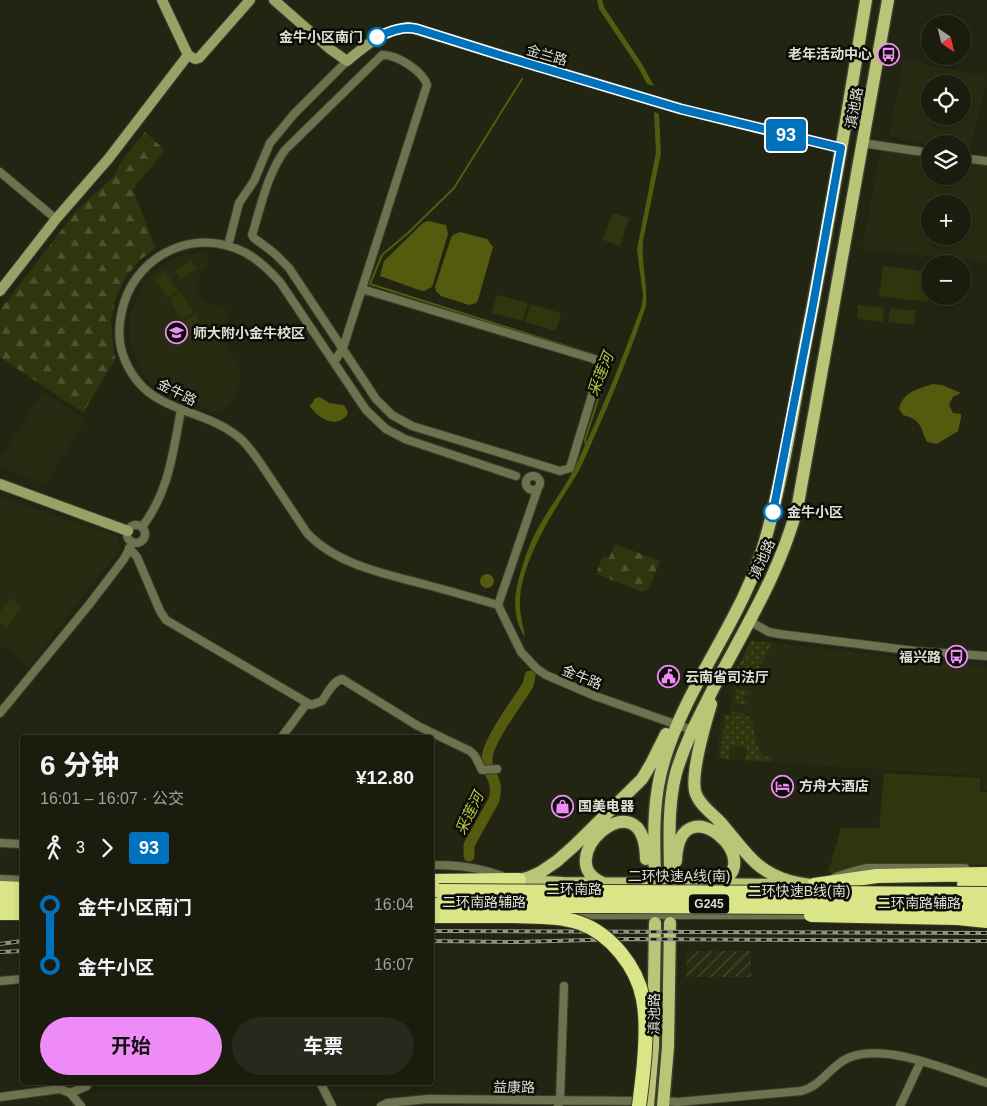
<!DOCTYPE html>
<html lang="zh">
<meta charset="utf-8">
<style>
body{margin:0;font-family:Helvetica,"Noto Sans SC",sans-serif;background:#27291c;color:#f1f3f6;height:100vh;display:flex;flex-direction:column;font-size:19px;white-space:nowrap}
*{box-sizing:border-box;margin:0}
p{font-size:16px;color:#9fa19e}
.icon{flex:none;width:28px;height:28px;fill:none;stroke:currentColor;stroke-width:2;stroke-linecap:round;stroke-linejoin:round}
.map{position:relative;flex:1;overflow:hidden}
.panel{position:absolute;left:20px;top:735px;width:414px;height:350px;display:flex;flex-direction:column;background:#1a1c0e;border-radius:5px;box-shadow:0 2px 8px #0003,0 0 0 1px #383a2e}
.panel>*{flex:none}
.badge{padding:0 10px;border-radius:4px;font-size:18px;line-height:32px}
.needle{width:32px;rotate:145deg}
.buttons{position:absolute;left:921px;top:15px;display:grid;gap:10px}
.buttons a{display:grid;place-items:center;width:50px;height:50px;border-radius:50%;background:#1a1c0e;box-shadow:0 2px 8px #0003,0 0 0 1px #383a2e;font-size:25px}
.map>.badge{position:absolute;translate:-50% -50%;box-shadow:0 0 0 2px #fff}
.legs{display:flex;align-items:center;gap:8px;height:55px;padding:0 20px;font-size:16px}
.legs p{margin-inline-start:auto}
.headline{display:flex;align-items:center;justify-content:space-between;height:85px;padding:0 20px}
h1{font-size:28px;font-weight:700;line-height:38px}
.primary-button{display:flex;gap:10px;margin-top:auto;padding:10px 20px}
.primary-button a{flex:1;height:58px;border-radius:30px;background:#ef8bf6;color:#111;font-size:20px;font-weight:700;line-height:58px;text-align:center}
.primary-button a+a{background:#27291c;color:#f1f3f6}
ul{padding:0 20px;list-style:none}
li{display:flex;align-items:center;gap:18px;height:60px;font-size:19px}
li i{display:grid;place-items:center;width:8px;height:100%;margin:0 6px;background:currentColor}
li i::after{content:'';width:12px;height:12px;margin:-6px;border:4px solid;border-radius:50%;background:#1a1c0e}
li p{margin-inline-start:auto}
li:first-child i{background:linear-gradient(#0000 50%,currentColor 0)}
li:last-child i{background:linear-gradient(currentColor 50%,#0000 0)}
.map>svg:first-child{display:block}
.built{fill:#282b11;fill-rule:evenodd}
.industrial{fill:url(#industrial-furrows)}
.grass{fill:url(#grass-dots)}
.forest{fill:url(#forest-firs)}
.park{fill:#31350e}
.water{fill:#545b0e}
.lines{fill:none;stroke-linecap:round;stroke-linejoin:round}
.stream{stroke:#545b0e;stroke-width:2}
.river{stroke:#545b0e;stroke-width:11}
.street-casing{stroke:#3c3f2d;stroke-width:10}
.secondary-casing{stroke:#3c3f2d;stroke-width:12}
.primary-casing{stroke:#3c3f2d;stroke-width:15}
.highway-casing{stroke:#3c3f2d;stroke-width:16}
.street{stroke:#6e734f;stroke-width:8}
.secondary{stroke:#99a166;stroke-width:10}
.primary{stroke:#bbc578;stroke-width:12}
.highway{stroke:#d9e587;stroke-width:14}
.rail-casing{stroke:#8f9283;stroke-width:4}
.rail{stroke:#0c0d06;stroke-width:2;stroke-dasharray:5.5;stroke-linecap:butt}
.highway-bridge-casing{stroke:#3c3f2d;stroke-width:16;stroke-linecap:butt}
.highway-bridge{stroke:#d9e587;stroke-width:14}
.line-1-casing{stroke:#fff;stroke-width:11}
.line-1{stroke:#0072bc;stroke-width:8}
.stop-1-dot{fill:#fff;stroke:#0072bc;stroke-width:2.5}
.labels{text-anchor:middle;dominant-baseline:central;stroke-width:5;stroke-linejoin:round;paint-order:stroke}
.shield{fill:#0c0d06;stroke:#9ea096;stroke-width:1}
.shield-label{font-size:12px;font-weight:bold;fill:#dddfd3}
.stop-label{font-size:14px;font-weight:bold;fill:#dddfd3;stroke:#0c0d06;text-anchor:end}
.poi-label{font-size:14px;font-weight:bold;fill:#dddfd3;stroke:#0c0d06;text-anchor:start}
.street-label{font-size:14px;fill:#dddfd3;stroke:#0c0d06}
.water-label{font-size:15px;font-style:italic;fill:#bcc94b;stroke:#0c0d06}
</style>
<div class="map">
<svg width="987" height="1106" viewBox="0 0 987 1106">
<defs>
<pattern id="industrial-furrows" width="10" height="10" patternUnits="userSpaceOnUse" patternTransform="scale(1.25)"><rect width="10" height="10" fill="#282b11"/><path d="M-1 1l2-2M0 10L10 0M9 11l2-2" fill="none" stroke="#474933"/></pattern>
<pattern id="grass-dots" width="8" height="8" patternUnits="userSpaceOnUse" patternTransform="scale(1.25)"><rect width="8" height="8" fill="#31350e"/><path d="M2 2h.1M6 6h.1" fill="none" stroke="#4e5230" stroke-width="1.8" stroke-linecap="round"/></pattern>
<pattern id="forest-firs" width="22" height="20" patternUnits="userSpaceOnUse" patternTransform="scale(1.25)"><rect width="22" height="20" fill="#31350e"/><path d="M5 1l3.5 6h-7zM16 11l3.5 6h-7z" fill="#4e5230"/></pattern>
</defs>
<rect width="100%" height="100%" fill="#222512"/>
<!-- built -->
<path class="built" d="M 904,60 L 987,76 L 970,153 L 963,151 L 962,144 L 930,144 L 889,136 ZM 930,84 L 962,84 L 962,116 L 930,116 Z
M 881,149 L 930,157 L 930,176 L 962,176 L 963,162 L 987,166 L 987,262 L 862,249 ZM 930,204 L 962,204 L 962,236 L 930,236 Z
M 206,251 L 208,266 L 201,271 L 196,288 L 204,303 L 220,305 L 225,308 L 228,319 L 225,329 L 226,344 L 238,366 L 241,381 L 238,391 L 232,403 L 220,413 L 169,397 L 150,383 L 138,365 L 129,338 L 131,312 L 145,281 L 160,267 L 179,256 Z
M 43,392 L 86,420 L 45,485 L 0,466 L 1,457 Z
M 2,497 L 118,536 L 120,549 L 28,667 L 15,654 L 0,645 L 0,500 Z
M 751,640 L 987,668 L 987,790 L 982,790 L 983,776 L 716,759 L 721,714 L 729,713 L 732,677 Z"/>
<!-- industrial -->
<path class="industrial" d="M 687,951 L 751,951 L 751,977 L 686,977 Z"/>
<!-- grass -->
<path class="grass" d="M 751,641 L 772,643 L 755,678 L 749,682 L 741,682 L 741,677 L 733,676 Z
M 736,689 L 750,691 L 750,695 L 745,695 L 744,700 L 749,701 L 748,705 L 735,703 Z
M 733,711 C 759,715 751,730 759,750 L 761,754 L 771,759 L 771,762 L 746,760 L 747,747 L 730,746 L 729,759 L 720,758 L 725,715 L 732,716 Z"/>
<!-- forest -->
<path class="forest" d="M 145,132 L 165,150 L 133,189 L 155,248 L 139,261 L 125,278 L 115,300 L 111,321 L 115,359 L 83,413 L 0,357 L 0,310 L 76,211 L 112,178 L 123,159 Z
M 615,544 L 660,561 L 649,589 L 643,592 L 596,574 L 603,556 L 609,558 Z"/>
<!-- park -->
<path class="park" d="M 612,213 L 629,218 L 620,246 L 603,240 Z
M 191,260 L 197,268 L 181,279 L 175,271 Z
M 883,266 L 930,272 L 928,302 L 879,296 Z
M 165,271 L 178,291 L 167,298 L 154,278 Z
M 180,292 L 193,312 L 182,319 L 169,299 Z
M 497,295 L 528,303 L 523,321 L 492,313 Z
M 530,304 L 561,313 L 556,331 L 525,322 Z
M 858,305 L 884,308 L 883,322 L 857,319 Z
M 890,308 L 916,311 L 914,325 L 888,322 Z
M 195,314 L 208,334 L 197,341 L 184,321 Z
M 10,598 L 22,606 L 7,627 L 0,623 L 0,612 Z
M 884,773 L 981,778 L 980,792 L 987,792 L 987,865 L 868,864 L 828,873 L 841,828 L 879,828 Z"/>
<!-- water -->
<path class="water" d="M 597,0 L 602,0 L 604,7 L 642,64 L 654,86 L 647,84 L 638,67 L 599,9 Z
M 654,112 L 659,114 L 661,153 L 643,241 C 641,263 648,284 646,306 C 627,362 604,416 580,469 C 575,478 569,486 564,495 C 546,523 522,565 520,599 C 519,612 523,624 525,637 C 514,622 513,600 518,582 C 522,566 528,547 536,532 C 547,510 564,490 575,467 C 600,415 622,360 642,305 L 643,295 L 637,250 L 656,152 Z
M 428,221 L 446,225 L 448,234 L 432,287 L 424,291 L 419,290 L 380,276 L 384,261 L 423,223 Z
M 460,232 L 487,239 L 493,247 L 478,300 L 476,303 L 469,305 L 441,296 L 436,291 L 435,287 L 451,238 L 453,235 Z
M 933,384 L 942,385 L 961,393 L 953,397 L 949,405 L 953,413 L 961,414 L 961,418 L 958,431 L 937,444 L 927,442 C 920,427 922,420 903,415 L 899,409 C 903,392 917,389 933,384 Z
M 320,397 L 329,403 L 344,405 L 348,412 L 347,415 C 335,430 317,417 309,405 L 312,404 L 315,398 Z
M480 581a7 7 0 1 1 14 0a7 7 0 1 1-14 0Z"/>
<g class="lines">
<!-- stream -->
<path class="stream" d="M 522,79 L 454,188 L 408,233 L 382,255 L 370,284 L 604,358 L 609,365 L 585,440 L 586,445"/>
<!-- river -->
<path class="river" d="M 469,856 L 469,845 L 494,800 C 500,778 486,775 487,759 C 487,742 518,701 528,685 L 530,676"/>
<defs>
<path id="street" d="M 862,143 L 930,153
M 962,158 L 987,161
M 0,172 L 56,219
M 228,246 L 239,203 L 254,181 L 270,143 L 294,114 L 347,61
M 334,362 L 343,348 L 427,85 C 423,71 396,54 382,55 L 285,150 C 267,175 261,206 252,235 L 254,238 L 274,253 L 289,268 L 376,399 L 392,415 L 412,426 L 560,471 L 570,468 L 599,372 L 600,365 L 594,359 L 362,289
M526 483a7 7 0 1 1 14 0a7 7 0 1 1-14 0Z
M 538,488 L 498,605 L 521,652 L 537,669 L 546,675 L 595,696 L 692,730
M127 534a9 9 0 1 1 18 0a9 9 0 1 1-18 0Z
M 142,527 C 169,492 173,452 181,410
M 129,548 L 137,557 L 160,611 L 166,620 L 311,705 L 322,701 C 327,694 333,681 342,679 L 418,726 L 470,751 L 475,756 L 482,770 L 497,769
M 498,605 C 474,598 450,591 427,585 C 386,574 337,565 307,533 C 295,515 283,497 271,479 C 262,466 254,452 242,440 C 202,404 145,417 123,355 C 117,338 119,320 124,303 C 140,252 198,227 246,253 C 259,260 270,271 280,282 L 366,410 L 386,429 L 405,439 L 516,476
M 749,621 L 769,632 L 779,634 L 915,651 L 987,656
M 0,713 L 88,606 L 124,559 L 133,542
M 281,738 L 307,703
M 0,843 L 22,844
M 431,865 C 458,865 477,867 502,876
M 835,877 L 854,871 L 867,868 L 965,868
M 0,879 L 22,880
M 567,915 L 813,915
M 0,981 L 22,979
M 320,1082 L 332,1106
M 70,1093 L 87,1086 L 87,1082
M 0,1097 L 60,1089 L 70,1093 L 81,1106
M 664,1101 L 678,1102 L 801,1091 C 822,1086 830,1066 848,1058 C 886,1042 950,1071 987,1083
M 381,1106 L 387,1103 L 428,1099 L 641,1101
M 558,1106 L 560,1100 L 564,986
M 900,1106 L 921,1061"/>
<path id="secondary" d="M 162,0 L 188,55
M 274,0 L 330,49 L 347,61 C 366,45 383,31 408,27 L 681,109 L 841,148
M 188,55 L 195,59 L 199,58 L 250,0
M 0,291 L 56,219 L 109,158 L 188,55
M 0,484 L 128,531"/>
<path id="primary" d="M 711,704 C 705,724 691,771 695,791 C 698,804 713,814 721,823 C 743,848 755,872 790,881 C 801,884 813,885 824,887
M 676,861 C 679,780 774,865 715,884
M 655,879 C 654,839 652,800 664,761 C 687,683 743,619 765,541 C 782,481 792,418 803,357 C 826,238 847,119 866,0
M 670,879 C 670,843 667,808 676,773 C 685,742 700,715 714,687 C 745,628 782,569 798,504 L 888,0
M 524,881 L 563,883 L 789,885
M 509,883 L 530,877 L 541,872 L 557,861 L 574,846 L 642,779 L 651,764 L 666,734
M 606,884 C 544,864 644,771 646,859
M 648,1106 L 653,1047 L 655,923
M 663,1106 L 668,1047 L 670,923"/>
<path id="highway" d="M 431,881 L 519,880
M 964,884 L 987,884
M 814,885 L 877,876 L 987,874
M 0,888 L 22,889
M 0,902 L 22,902
M 0,913 L 22,913"/>
</defs>
<!-- street casing -->
<use href="#street" class="street-casing"/>
<!-- secondary casing -->
<use href="#secondary" class="secondary-casing"/>
<!-- primary casing -->
<use href="#primary" class="primary-casing"/>
<!-- highway casing -->
<use href="#highway" class="highway-casing"/>
<!-- street -->
<use href="#street" class="street"/>
<!-- secondary -->
<use href="#secondary" class="secondary"/>
<!-- primary -->
<use href="#primary" class="primary"/>
<!-- highway -->
<use href="#highway" class="highway"/>
<defs>
<path id="rail" d="M 431,931 L 987,933
M 431,941 L 517,942 L 625,939 L 987,941
M 0,944 L 22,941
M 0,952 L 22,951"/>
</defs>
<!-- rail casing -->
<use href="#rail" class="rail-casing"/>
<!-- rail -->
<use href="#rail" class="rail"/>
<defs>
<path id="highway-bridge" d="M 439,891 L 987,894
M 431,905 L 987,908
M 811,915 L 958,918 L 987,921
M 431,916 C 459,916 487,916 515,916 C 536,917 560,916 580,923 C 611,934 637,967 643,999 C 649,1029 643,1076 639,1106"/>
</defs>
<!-- highway-bridge casing -->
<use href="#highway-bridge" class="highway-bridge-casing"/>
<!-- highway-bridge -->
<use href="#highway-bridge" class="highway-bridge"/>
</g>
<g class="lines">
<defs>
<path id="line-1" d="M 377,37 C 390,31 403,26 417,29 L 503,56 L 681,109 L 841,148 L 813,305 L 773,512"/>
</defs>
<!-- line-1 casing -->
<use href="#line-1" class="line-1-casing"/>
<!-- line-1 -->
<use href="#line-1" class="line-1"/>
</g>
<!-- icons -->
<defs>
<symbol id="bus-ring" viewBox="-11 -11 22 22"><circle r="9.5" fill="#0c0d06" stroke="#ef8bf6" stroke-width="1.5"/><path d="M-5-6H5V4H4V6H2V4H-2V6H-4V4H-5ZM-3.5-4V0h7V-4ZM-3.5 1.2v1.5H-2V1.2ZM2 1.2v1.5H3.5V1.2Z" fill="#ef8bf6"/></symbol>
<symbol id="school-ring" viewBox="-11 -11 22 22"><circle r="9.5" fill="#0c0d06" stroke="#ef8bf6" stroke-width="1.5"/><path d="M0-5L7-2L0 1L-7-2ZM-4 1L0 2.5L4 1V4Q0 6-4 4Z" fill="#ef8bf6"/></symbol>
<symbol id="civic-ring" viewBox="-11 -11 22 22"><circle r="9.5" fill="#0c0d06" stroke="#ef8bf6" stroke-width="1.5"/><path d="M-.6-6.5H3V-4.5H.6V-3L4-1V1h2V6H-6V1h2V-1L-.6-3ZM-1.2 2.5V6h2.4V2.5Z" fill="#ef8bf6"/></symbol>
<symbol id="hotel-ring" viewBox="-11 -11 22 22"><circle r="9.5" fill="#0c0d06" stroke="#ef8bf6" stroke-width="1.5"/><path d="M-6-4.5h1.5V1H6V5H4.5V3h-9V5H-6ZM-4 0a1.8 1.8 0 1 1 3.6 0ZM.5 0V-2.5h3Q6-2.5 6 0Z" fill="#ef8bf6"/></symbol>
<symbol id="shop-ring" viewBox="-11 -11 22 22"><circle r="9.5" fill="#0c0d06" stroke="#ef8bf6" stroke-width="1.5"/><path d="M-5-2.5h2.3a2.7 3.5 0 0 1 5.4 0H5L5.5 6h-11ZM-1.5-2.5h3a1.5 2.3 0 0 0-3 0Z" fill="#ef8bf6"/></symbol>
</defs>
<g fill-rule="evenodd">
<use href="#bus-ring" x="876" y="42" width="25" height="25"/>
<use href="#school-ring" x="164" y="320" width="25" height="25"/>
<use href="#bus-ring" x="944" y="644" width="25" height="25"/>
<use href="#civic-ring" x="656" y="664" width="25" height="25"/>
<use href="#hotel-ring" x="770" y="774" width="25" height="25"/>
<use href="#shop-ring" x="550" y="794" width="25" height="25"/>
</g>
<!-- markers -->
<g class="stop-1-dot">
<circle cx="377" cy="37" r="9"/>
<circle cx="773" cy="512" r="9"/>
</g>
<g class="labels">
<!-- shield labels -->
<rect class="shield" x="689" y="894.5" width="40" height="19" rx="4"/>
<g class="shield-label">
<text x="709" y="904">G245</text>
</g>
<!-- stop labels -->
<g class="stop-label">
<text x="363" y="37">金牛小区南门</text>
<text x="787" y="512" text-anchor="start">金牛小区</text>
</g>
<!-- poi labels -->
<g class="poi-label">
<text x="872" y="54" text-anchor="end">老年活动中心</text>
<text x="193" y="333">师大附小金牛校区</text>
<text x="941" y="657" text-anchor="end">福兴路</text>
<text x="685" y="677">云南省司法厅</text>
<text x="799" y="786">方舟大酒店</text>
<text x="578" y="806">国美电器</text>
</g>
<!-- street labels -->
<g class="street-label">
<text transform="translate(547 55) rotate(16)">金兰路</text>
<text transform="translate(854 108) rotate(-80)">滇池路</text>
<text transform="translate(177 392) rotate(27)">金牛路</text>
<text transform="translate(762 559) rotate(-66)">滇池路</text>
<text transform="translate(582 677) rotate(22)">金牛路</text>
<text x="679" y="876">二环快速A线(南)</text>
<text x="574" y="889">二环南路</text>
<text x="799" y="891">二环快速B线(南)</text>
<text x="484" y="902">二环南路辅路</text>
<text x="919" y="903">二环南路辅路</text>
<text transform="translate(654 1014) rotate(-89)">滇池路</text>
<text transform="translate(514 1087) rotate(1)">益康路</text>
</g>
<!-- water labels -->
<g class="water-label">
<text transform="translate(600 374) rotate(-68)">采莲河</text>
<text transform="translate(469 813) rotate(-64)">采莲河</text>
</g>
</g>
</svg>
<div class="buttons">
<a><svg class="needle" viewBox="-14 -14 28 28"><path d="M0-13l5 13h-10z" fill="#e53935"/><path d="M0 13l5-13h-10z" fill="#9fa19e"/></svg></a>
<a><svg class="icon" aria-label="locate" viewBox="0 0 24 24"><circle cx="12" cy="12" r="6"/><path d="M12 2v4M12 18v4M2 12h4M18 12h4"/></svg></a>
<a><svg class="icon" aria-label="layers" viewBox="0 0 24 24"><path d="M12 4l9 5-9 5-9-5zM3 14l9 5 9-5"/></svg></a>
<a>+</a>
<a>−</a>
</div>
<b class="badge" style="left:786px;top:135px;background:#0072bc;color:#fff">93</b>
<section class="panel">
<div class="headline"><div><h1>6 分钟</h1><p>16:01 – 16:07 · 公交</p></div><b>¥12.80</b></div>
<div class="legs"><svg class="icon" aria-label="walk" viewBox="0 0 24 24"><circle cx="13" cy="4" r="2"/><path d="M13 8l-2 6 4 7M11 14l-3 7M7 12l3-4h3l4 4"/></svg>3<svg class="icon" aria-label="forward" viewBox="0 0 24 24"><path d="M9 5l7 7-7 7"/></svg><b class="badge" style="background:#0072bc;color:#fff">93</b></div>
<ul>
<li><i style="color:#0072bc"></i><b>金牛小区南门</b><p>16:04</p></li>
<li><i style="color:#0072bc"></i><b>金牛小区</b><p>16:07</p></li>
</ul>
<div class="primary-button"><a>开始</a><a>车票</a></div>
</section>
</div>
